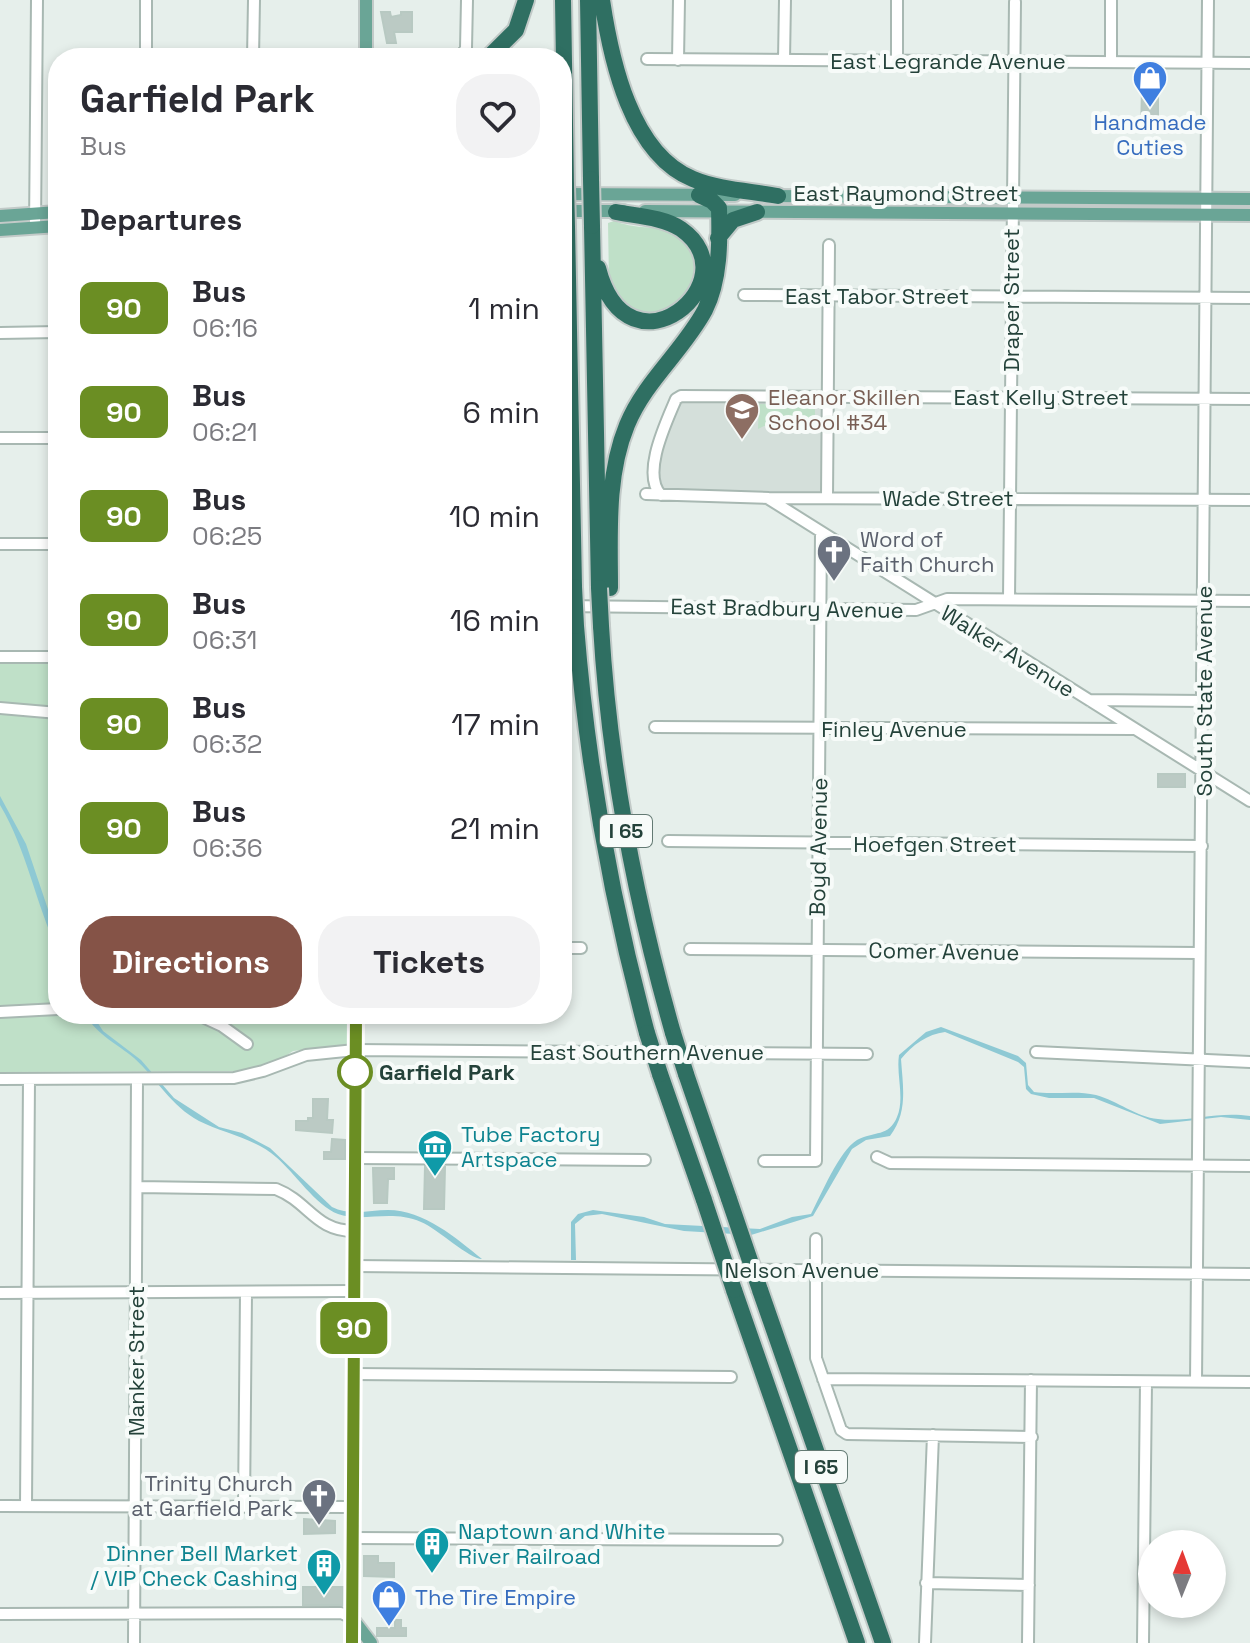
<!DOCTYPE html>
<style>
body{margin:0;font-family:"Space Grotesk",sans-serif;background:#f2f2f3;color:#2b2b33;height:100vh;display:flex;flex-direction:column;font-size:30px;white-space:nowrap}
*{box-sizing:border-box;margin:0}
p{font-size:26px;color:#7c7c81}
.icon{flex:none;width:44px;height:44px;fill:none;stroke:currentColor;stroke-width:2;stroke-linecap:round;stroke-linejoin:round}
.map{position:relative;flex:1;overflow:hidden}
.sheet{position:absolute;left:48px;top:48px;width:524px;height:976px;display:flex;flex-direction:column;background:#fff;border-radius:32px;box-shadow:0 4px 12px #0003}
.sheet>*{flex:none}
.badge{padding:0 16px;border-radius:12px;font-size:28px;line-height:52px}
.needle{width:52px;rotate:1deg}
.buttons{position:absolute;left:1138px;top:1530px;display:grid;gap:16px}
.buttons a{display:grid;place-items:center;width:88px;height:88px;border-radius:50%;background:#fff;box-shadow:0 4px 12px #0003;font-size:40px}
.map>.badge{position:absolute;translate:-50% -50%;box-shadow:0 0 0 4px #fff}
h2{padding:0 32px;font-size:30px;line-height:72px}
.round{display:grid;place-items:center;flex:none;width:84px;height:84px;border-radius:32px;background:#f2f2f3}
.summary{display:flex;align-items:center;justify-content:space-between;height:136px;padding:0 32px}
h1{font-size:38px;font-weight:800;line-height:60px}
.button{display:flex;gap:16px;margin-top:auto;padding:16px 32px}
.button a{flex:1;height:92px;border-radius:32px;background:#855347;color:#fff;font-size:32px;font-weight:800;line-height:92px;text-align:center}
.button a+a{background:#f2f2f3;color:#2b2b33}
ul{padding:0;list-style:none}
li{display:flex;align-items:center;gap:24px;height:104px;padding:0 32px}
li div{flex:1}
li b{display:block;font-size:30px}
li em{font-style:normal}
li .badge{min-width:88px;font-weight:700;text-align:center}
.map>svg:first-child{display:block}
.built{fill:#d4dfda}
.green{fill:#bfe0c8}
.water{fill:#8ec9d4}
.building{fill:#bbcac4;stroke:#b8c9c2;stroke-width:2}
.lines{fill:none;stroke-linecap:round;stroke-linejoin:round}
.minor-casing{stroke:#a8b8b2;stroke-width:14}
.major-casing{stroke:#c2cac8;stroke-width:16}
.highway-casing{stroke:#c2cac8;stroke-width:20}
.minor{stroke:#fff;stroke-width:10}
.major{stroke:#6aa596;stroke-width:12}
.highway{stroke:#2f6f62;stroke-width:16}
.highway-bridge-casing{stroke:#c2cac8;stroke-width:20;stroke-linecap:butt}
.highway-bridge{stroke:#2f6f62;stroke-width:16}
.line-casing{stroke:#fff;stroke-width:18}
.line{stroke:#6b8e23;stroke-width:12}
.stop-dot{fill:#fff;stroke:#6b8e23;stroke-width:4}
.labels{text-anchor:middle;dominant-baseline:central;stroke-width:8;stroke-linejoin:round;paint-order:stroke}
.shield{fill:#f7fbf9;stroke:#637a73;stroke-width:2}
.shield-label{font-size:20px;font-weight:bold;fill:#24423a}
.street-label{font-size:22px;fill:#24423a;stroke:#f7fbf9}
.shop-label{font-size:22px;fill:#366cbe;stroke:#f7fbf9}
.education-label{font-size:22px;fill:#785e54;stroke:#f7fbf9;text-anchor:start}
.worship-label{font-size:22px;fill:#5b616d;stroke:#f7fbf9;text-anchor:start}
.stop-label{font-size:22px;font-weight:bold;fill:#24423a;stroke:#f7fbf9;text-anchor:start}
.culture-label{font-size:22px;fill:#0d838f;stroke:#f7fbf9;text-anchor:start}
</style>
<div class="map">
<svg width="1250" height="1643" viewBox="0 0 1250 1643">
<rect width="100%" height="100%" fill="#e6efeb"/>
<!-- built -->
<path class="built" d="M 687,399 L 821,401 L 821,493 L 663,490 L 655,473 L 660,451 L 675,409 Z"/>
<!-- green -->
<path class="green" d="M 614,221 C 661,238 685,209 698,276 L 680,305 L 647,316 L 630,309 L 618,299 L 609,281 L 608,223 Z
M 759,404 L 815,405 L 815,426 L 764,426 L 758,429 Z
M 0,663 L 58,664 L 58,1014 L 349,1014 L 349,1044 L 293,1051 L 272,1065 L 243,1071 L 0,1072 Z"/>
<!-- water -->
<path class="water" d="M 0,796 L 26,844 L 58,939 L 58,951 C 35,902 27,850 0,805 Z
M 85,1014 L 92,1014 L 103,1031 L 141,1060 L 174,1098 L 219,1127 L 242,1133 L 270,1148 L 332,1207 C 350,1216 370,1210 388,1210 C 424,1210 456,1238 482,1259 C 469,1259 438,1229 421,1222 C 391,1209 362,1223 338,1214 C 316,1206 294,1172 276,1157 C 256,1139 223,1133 199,1121 C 171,1106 157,1079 134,1058 C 116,1043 97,1035 85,1014 Z
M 941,1027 L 1018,1056 L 1026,1063 L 1028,1085 L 1034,1092 C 1055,1095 1076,1090 1096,1095 C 1118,1101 1136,1117 1158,1119 C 1189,1123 1215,1111 1250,1116 L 1250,1120 L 1221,1117 L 1160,1124 L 1094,1098 L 1049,1098 L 1031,1094 L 1026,1089 L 1024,1067 L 1018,1062 L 945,1032 C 928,1034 912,1045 901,1059 C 903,1088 908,1112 890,1136 L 866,1140 L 852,1149 L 813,1216 L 751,1235 L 684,1231 L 602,1214 L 585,1216 L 575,1224 L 576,1260 L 571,1260 L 571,1222 L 578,1214 L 593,1210 L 644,1217 L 665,1224 L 760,1229 L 792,1217 L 811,1214 C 821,1195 839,1151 857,1140 C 874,1131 889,1137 897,1117 C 905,1098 896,1075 899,1055 L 926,1032 Z"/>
<!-- building -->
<path class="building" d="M 381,12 L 390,12 L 391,17 L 401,15 L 401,12 L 412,12 L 412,32 L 394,32 L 396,43 L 387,43 Z
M 1142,89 L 1158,89 L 1158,129 L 1155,133 L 1141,132 Z
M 1158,774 L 1185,774 L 1185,787 L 1158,787 Z
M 313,1099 L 328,1099 L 327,1120 L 333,1120 L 332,1133 L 296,1130 L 296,1121 L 308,1121 L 308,1118 L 313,1118 Z
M 332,1139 L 345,1140 L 345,1159 L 324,1159 L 324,1152 L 331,1152 Z
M 425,1166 L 445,1167 L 444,1209 L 424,1209 Z
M 373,1168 L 394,1168 L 394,1179 L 388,1179 L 387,1203 L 374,1203 Z
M 304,1519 L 335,1521 L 335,1533 L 304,1534 Z
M 364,1556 L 378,1556 L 378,1563 L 394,1563 L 394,1577 L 364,1576 Z
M 303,1587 L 343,1587 L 343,1605 L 303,1605 Z
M 395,1620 L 401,1620 L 401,1628 L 406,1628 L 406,1636 L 377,1636 L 377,1628 L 395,1628 Z"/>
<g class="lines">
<defs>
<path id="minor" d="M 366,57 L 398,58
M 146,58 L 146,0
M 253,58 L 254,0
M 460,58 L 466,48 L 467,0
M 647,59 L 1250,63
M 678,60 L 679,0
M 784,60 L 785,0
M 897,61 L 897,0
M 1111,62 L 1111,0
M 35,228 L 37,0
M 744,295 L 1250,298
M 0,333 L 58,332
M 0,438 L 58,438
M 646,494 L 769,498 L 1250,500
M 661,495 C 641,474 666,423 676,399 L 681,396 L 1250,399
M 827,498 L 829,245
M 769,499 L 1250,801
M 0,544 L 58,544
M 1009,599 L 1015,2
M 562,606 L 916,610 L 947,599 L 1250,601
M 0,657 L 58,657
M 1089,700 L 1204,701
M 0,708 L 58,713
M 655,727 L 1133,729
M 668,841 L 1202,846
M 562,948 L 581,948
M 690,949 L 1198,953
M 0,1012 L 58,1009
M 196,1014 L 222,1026 L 247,1044
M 1036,1052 L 1250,1062
M 0,1079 L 234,1078 L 263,1071 L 306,1055 L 355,1050 L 867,1054
M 877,1157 L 890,1163 L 1250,1166
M 355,1158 L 645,1160
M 764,1161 L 816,1161 L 821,532
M 137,1187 L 276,1189 C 309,1202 315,1231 354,1231
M 816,1239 L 816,1358 L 841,1430 L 847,1434 L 1032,1437
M 354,1266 L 1250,1274
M 0,1293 L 354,1291
M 353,1374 L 731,1377
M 823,1379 L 1250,1382
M 1196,1382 L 1208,0
M 0,1506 L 353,1507
M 26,1506 L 29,1079
M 244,1506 L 246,1292
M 352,1538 L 777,1540
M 926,1583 L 1029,1585
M 0,1614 L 341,1613 L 352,1618
M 134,1643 L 137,1079
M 925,1643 L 933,1435
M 1028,1643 L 1031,1380
M 1143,1643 L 1146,1382"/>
<path id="major" d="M 366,58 L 366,0
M 562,194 L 735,195
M 769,196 L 1250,199
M 562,211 L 623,211
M 645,211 L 1250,215
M 0,216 L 58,212
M 0,230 L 58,226
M 352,1618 L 371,1643
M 352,1643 L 356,1014"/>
<path id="highway" d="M 563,0 L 566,186
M 588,0 L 591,179
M 602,0 C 611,60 631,154 693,179 C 719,190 751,191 778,196
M 488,58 L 516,30 L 526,0
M 592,226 L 599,588
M 567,227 L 574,587
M 718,238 L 733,220 L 757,212
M 598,268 C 628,385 754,280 681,229 C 663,217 636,216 616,212
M 610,588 C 610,534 606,476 627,425 C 645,381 683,351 705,310 C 720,280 720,241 719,208 L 712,201 L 699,195
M 576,626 C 587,764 611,899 647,1033
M 601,626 C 609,764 635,900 673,1033
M 660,1074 L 704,1200
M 686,1074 L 729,1199
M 734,1290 L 857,1643
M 760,1290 L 883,1643"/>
</defs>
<!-- minor casing -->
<use href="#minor" class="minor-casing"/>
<!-- major casing -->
<use href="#major" class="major-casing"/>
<!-- highway casing -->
<use href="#highway" class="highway-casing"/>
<!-- minor -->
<use href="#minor" class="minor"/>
<!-- major -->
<use href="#major" class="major"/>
<!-- highway -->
<use href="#highway" class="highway"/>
<defs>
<path id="highway-bridge" d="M 591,179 L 592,226
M 566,186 L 567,227
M 574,587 L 576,626
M 599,588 L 601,626
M 647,1033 L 660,1074
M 673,1033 L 686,1074
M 729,1199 L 760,1290
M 704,1200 L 734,1290"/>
</defs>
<!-- highway-bridge casing -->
<use href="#highway-bridge" class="highway-bridge-casing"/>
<!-- highway-bridge -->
<use href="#highway-bridge" class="highway-bridge"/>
</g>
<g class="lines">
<defs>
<path id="line" d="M 352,1643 L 356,1014"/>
</defs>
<!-- line casing -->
<use href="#line" class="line-casing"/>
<!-- line -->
<use href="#line" class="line"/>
</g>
<!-- icons -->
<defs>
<symbol id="shop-pin" viewBox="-11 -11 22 30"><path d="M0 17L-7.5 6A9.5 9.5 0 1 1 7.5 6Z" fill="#3f7fe0" stroke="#f7fbf9"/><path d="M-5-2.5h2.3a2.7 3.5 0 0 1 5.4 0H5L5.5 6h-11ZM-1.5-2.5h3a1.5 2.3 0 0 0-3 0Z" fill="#fff"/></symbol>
<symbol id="school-pin" viewBox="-11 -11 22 30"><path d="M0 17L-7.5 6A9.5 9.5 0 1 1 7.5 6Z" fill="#8d6e63" stroke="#f7fbf9"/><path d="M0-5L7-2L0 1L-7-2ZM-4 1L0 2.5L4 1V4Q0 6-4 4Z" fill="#fff"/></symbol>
<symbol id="church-pin" viewBox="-11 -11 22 30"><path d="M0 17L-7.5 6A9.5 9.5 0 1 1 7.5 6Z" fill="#6b7280" stroke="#f7fbf9"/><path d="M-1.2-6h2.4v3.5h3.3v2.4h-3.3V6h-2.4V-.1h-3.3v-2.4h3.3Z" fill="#fff"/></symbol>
<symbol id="museum-pin" viewBox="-11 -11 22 30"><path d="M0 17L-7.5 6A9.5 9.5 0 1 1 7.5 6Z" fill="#0f9aa8" stroke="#f7fbf9"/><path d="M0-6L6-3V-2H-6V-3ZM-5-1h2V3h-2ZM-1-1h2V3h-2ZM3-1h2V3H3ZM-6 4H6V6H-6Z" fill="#fff"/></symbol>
<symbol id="building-pin" viewBox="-11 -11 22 30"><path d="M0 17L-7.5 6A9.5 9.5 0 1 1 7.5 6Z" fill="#0f9aa8" stroke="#f7fbf9"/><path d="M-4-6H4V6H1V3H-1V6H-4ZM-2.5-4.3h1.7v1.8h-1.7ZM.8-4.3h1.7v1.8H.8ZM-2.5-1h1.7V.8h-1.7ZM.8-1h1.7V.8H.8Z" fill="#fff"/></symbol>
</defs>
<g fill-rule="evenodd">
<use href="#shop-pin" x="1130" y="58" width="40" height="54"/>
<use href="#school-pin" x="722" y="390" width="40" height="54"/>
<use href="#church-pin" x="814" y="532" width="40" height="54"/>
<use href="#museum-pin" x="415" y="1127" width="40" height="54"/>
<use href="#church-pin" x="299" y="1476" width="40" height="54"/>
<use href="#building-pin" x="412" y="1524" width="40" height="54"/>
<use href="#building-pin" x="304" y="1546" width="40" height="54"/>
<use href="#shop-pin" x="369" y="1577" width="40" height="54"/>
</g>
<!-- markers -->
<circle class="stop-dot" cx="355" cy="1072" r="16"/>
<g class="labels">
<!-- shield labels -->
<g class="shield">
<rect x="600" y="815" width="52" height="32" rx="6"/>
<rect x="795" y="1451" width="52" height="32" rx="6"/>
</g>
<g class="shield-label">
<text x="626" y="831">I 65</text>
<text x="821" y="1467">I 65</text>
</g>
<!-- street labels -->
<g class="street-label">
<text x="948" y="61">East Legrande Avenue</text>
<text x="906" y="193">East Raymond Street</text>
<text x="877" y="296">East Tabor Street</text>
<text transform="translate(1011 300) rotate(-90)">Draper Street</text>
<text x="1041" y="397">East Kelly Street</text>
<text x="948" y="498">Wade Street</text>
<text transform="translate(787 608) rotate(1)">East Bradbury Avenue</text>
<text transform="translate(1008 651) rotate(32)">Walker Avenue</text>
<text transform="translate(1204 691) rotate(-90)">South State Avenue</text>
<text x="894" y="729">Finley Avenue</text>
<text x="935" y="844">Hoefgen Street</text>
<text transform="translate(818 847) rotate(-89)">Boyd Avenue</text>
<text transform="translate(944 951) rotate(1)">Comer Avenue</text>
<text x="647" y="1052">East Southern Avenue</text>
<text x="802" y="1270">Nelson Avenue</text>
<text transform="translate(136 1361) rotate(-90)">Manker Street</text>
</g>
<!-- shop labels -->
<g class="shop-label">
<text x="1150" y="122">Handmade<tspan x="1150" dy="25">Cuties</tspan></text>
<text x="415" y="1597" text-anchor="start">The Tire Empire</text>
</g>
<!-- education labels -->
<g class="education-label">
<text x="768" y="397">Eleanor Skillen<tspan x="768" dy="25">School #34</tspan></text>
</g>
<!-- worship labels -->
<g class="worship-label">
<text x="860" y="539">Word of<tspan x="860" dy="25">Faith Church</tspan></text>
<text x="293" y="1483" text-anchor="end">Trinity Church<tspan x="293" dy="25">at Garfield Park</tspan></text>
</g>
<!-- stop labels -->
<g class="stop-label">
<text x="379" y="1072">Garfield Park</text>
</g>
<!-- culture labels -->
<g class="culture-label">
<text x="461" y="1134">Tube Factory<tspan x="461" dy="25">Artspace</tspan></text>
<text x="458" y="1531">Naptown and White<tspan x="458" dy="25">River Railroad</tspan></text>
<text x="298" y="1553" text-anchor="end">Dinner Bell Market<tspan x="298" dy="25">/ VIP Check Cashing</tspan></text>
</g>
</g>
</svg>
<div class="buttons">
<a><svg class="needle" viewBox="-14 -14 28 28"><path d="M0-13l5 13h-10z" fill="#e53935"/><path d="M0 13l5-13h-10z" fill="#7c7c81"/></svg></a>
</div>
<b class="badge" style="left:354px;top:1328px;background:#6b8e23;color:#fff">90</b>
<section class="sheet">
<div class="summary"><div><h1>Garfield Park</h1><p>Bus</p></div><a class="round"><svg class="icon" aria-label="heart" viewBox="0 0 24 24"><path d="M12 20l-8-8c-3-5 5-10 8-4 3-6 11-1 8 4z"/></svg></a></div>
<h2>Departures</h2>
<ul>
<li><span class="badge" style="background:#6b8e23;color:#fff">90</span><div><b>Bus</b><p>06:16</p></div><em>1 min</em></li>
<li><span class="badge" style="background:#6b8e23;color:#fff">90</span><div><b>Bus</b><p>06:21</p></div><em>6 min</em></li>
<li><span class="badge" style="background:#6b8e23;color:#fff">90</span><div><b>Bus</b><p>06:25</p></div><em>10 min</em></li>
<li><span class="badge" style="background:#6b8e23;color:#fff">90</span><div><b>Bus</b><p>06:31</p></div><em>16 min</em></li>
<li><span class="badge" style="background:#6b8e23;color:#fff">90</span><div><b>Bus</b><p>06:32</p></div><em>17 min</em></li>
<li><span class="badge" style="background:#6b8e23;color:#fff">90</span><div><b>Bus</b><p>06:36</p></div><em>21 min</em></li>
</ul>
<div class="button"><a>Directions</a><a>Tickets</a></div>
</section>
</div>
